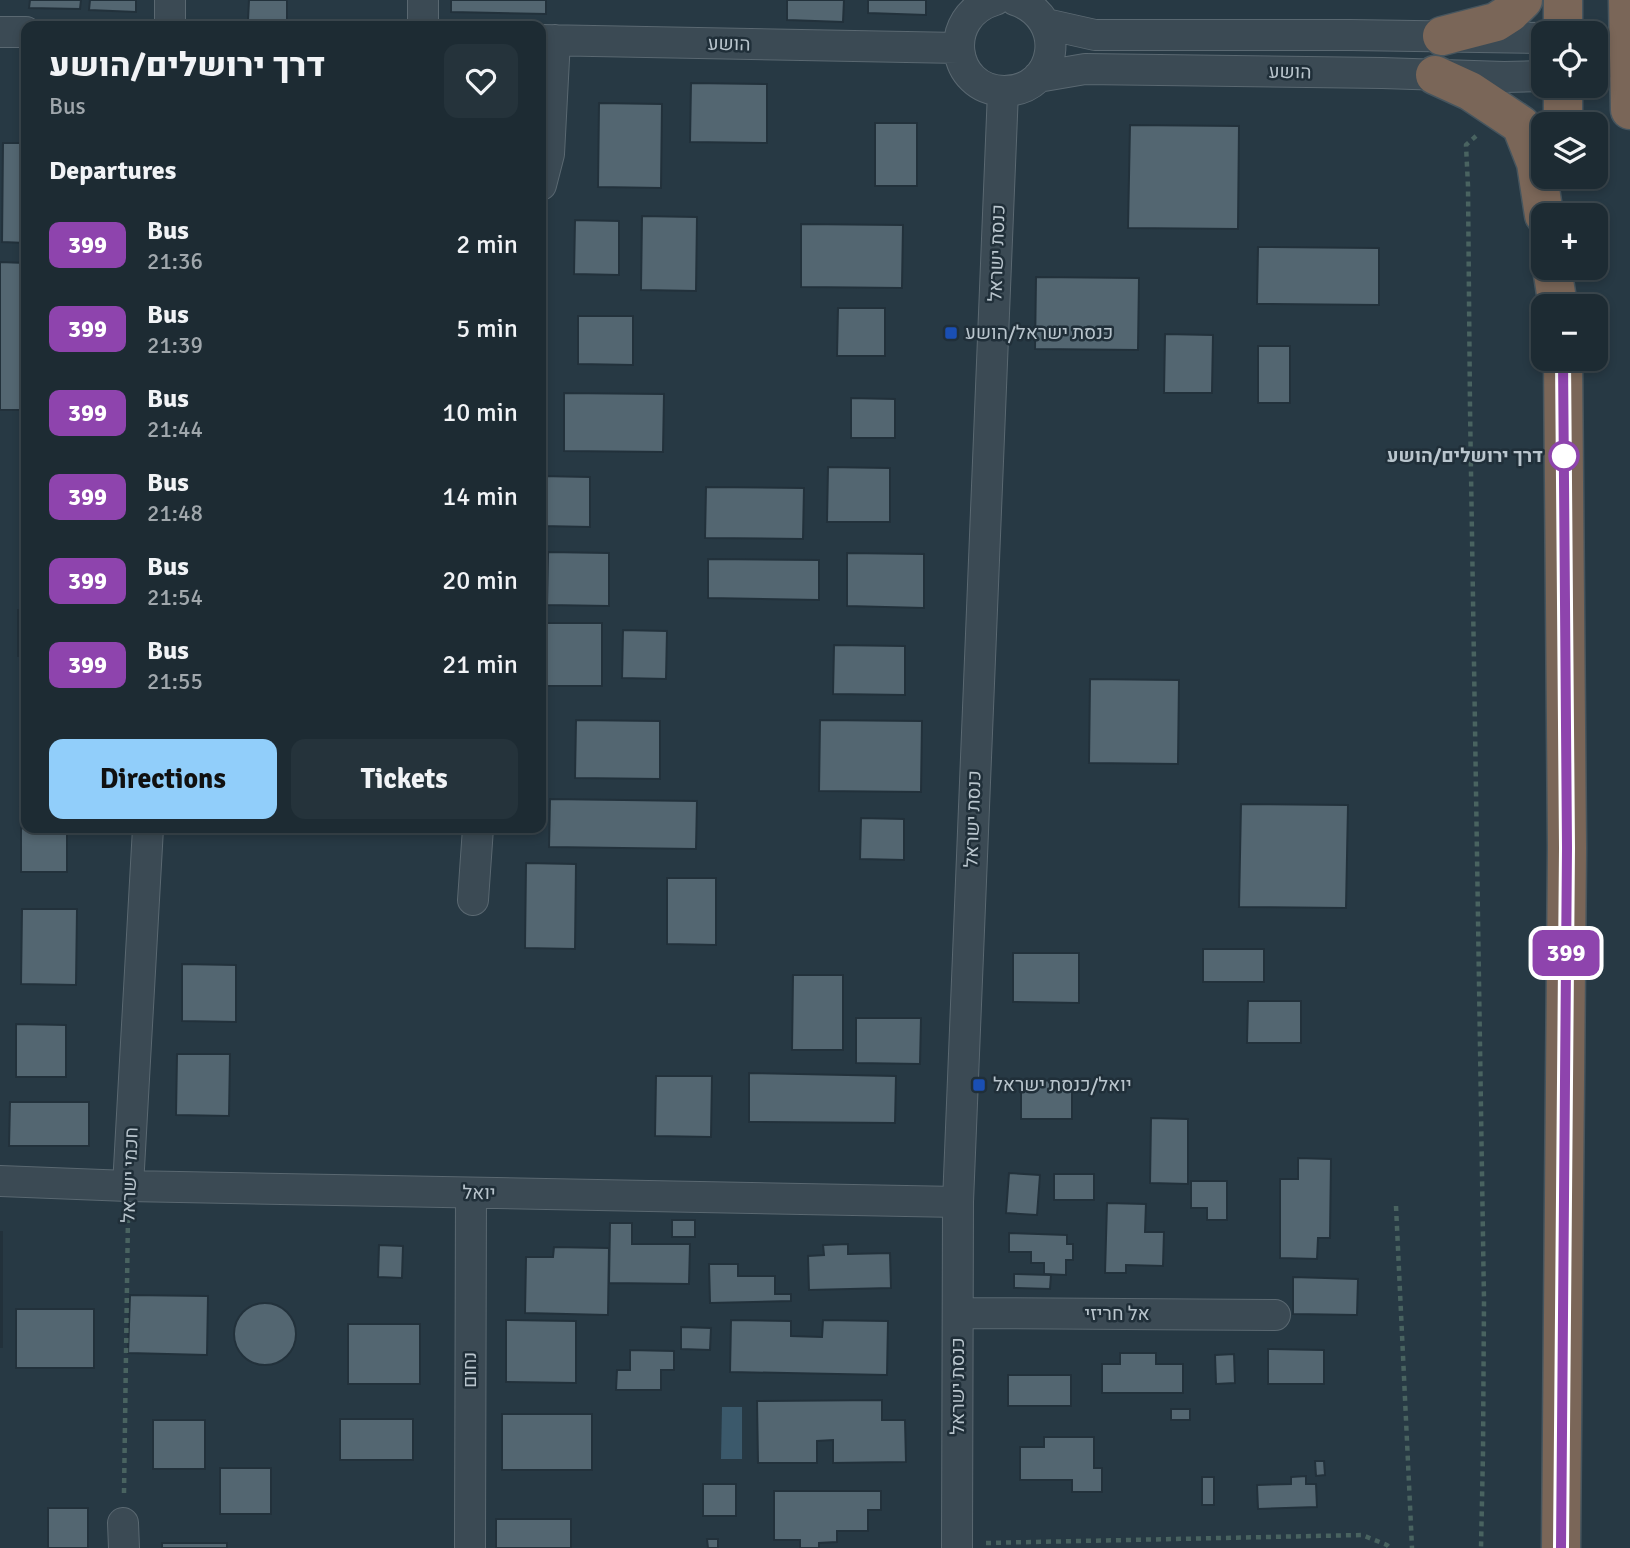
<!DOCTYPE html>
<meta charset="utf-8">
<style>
body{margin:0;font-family:Signika,Heebo,sans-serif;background:#25333b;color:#f1f3f6;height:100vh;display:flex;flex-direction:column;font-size:26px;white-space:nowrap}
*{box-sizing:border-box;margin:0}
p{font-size:23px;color:#a0a7ac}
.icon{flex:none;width:38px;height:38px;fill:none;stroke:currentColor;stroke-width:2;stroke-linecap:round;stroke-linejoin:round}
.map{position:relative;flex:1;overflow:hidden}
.drawer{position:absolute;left:21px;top:21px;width:525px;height:812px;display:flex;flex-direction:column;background:#1d2b33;border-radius:14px;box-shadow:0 4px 10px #0003,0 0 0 2px #3b474e}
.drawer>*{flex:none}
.badge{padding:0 14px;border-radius:10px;font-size:24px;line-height:46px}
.buttons{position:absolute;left:1531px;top:21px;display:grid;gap:14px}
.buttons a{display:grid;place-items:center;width:77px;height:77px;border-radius:14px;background:#1d2b33;box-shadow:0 4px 10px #0003,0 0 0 2px #3b474e;font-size:35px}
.map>.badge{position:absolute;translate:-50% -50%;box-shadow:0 0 0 4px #fff}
h2{padding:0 28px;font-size:26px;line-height:63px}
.round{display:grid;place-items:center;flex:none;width:74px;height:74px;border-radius:14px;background:#25333b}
.head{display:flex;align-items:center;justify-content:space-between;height:119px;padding:0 28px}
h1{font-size:33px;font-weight:800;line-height:52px}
.primary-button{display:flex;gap:14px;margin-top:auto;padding:14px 28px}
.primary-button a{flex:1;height:80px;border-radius:14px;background:#91cefa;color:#111;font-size:28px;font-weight:800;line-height:80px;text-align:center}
.primary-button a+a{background:#25333b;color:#f1f3f6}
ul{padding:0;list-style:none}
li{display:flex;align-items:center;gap:21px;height:84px;padding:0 28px}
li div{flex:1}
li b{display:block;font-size:26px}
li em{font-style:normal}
li .badge{min-width:77px;font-weight:700;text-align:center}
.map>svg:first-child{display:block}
.water{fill:#3b596b}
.building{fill:#536671;stroke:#22313b;stroke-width:2}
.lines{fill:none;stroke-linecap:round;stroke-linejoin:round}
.minor-casing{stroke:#5a6871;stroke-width:32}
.highway-casing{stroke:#46555e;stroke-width:41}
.path{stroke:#496360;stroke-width:4.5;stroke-dasharray:5 5;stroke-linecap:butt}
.minor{stroke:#3b4a54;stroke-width:30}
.highway{stroke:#7a6658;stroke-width:38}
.line-casing{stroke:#fff;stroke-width:16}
.line{stroke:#8e44ad;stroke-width:10}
.transit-dot{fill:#1a4fb4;stroke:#202f39;stroke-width:2.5}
.stop-dot{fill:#fff;stroke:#8e44ad;stroke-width:3.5}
.labels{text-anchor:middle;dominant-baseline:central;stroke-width:5;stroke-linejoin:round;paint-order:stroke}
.street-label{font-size:19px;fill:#b9c5cd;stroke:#202f39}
.poi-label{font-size:19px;fill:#b9c5cd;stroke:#202f39;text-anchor:start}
.stop-label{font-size:19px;font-weight:bold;fill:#b9c5cd;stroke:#202f39;text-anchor:end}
</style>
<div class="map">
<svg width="1630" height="1548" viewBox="0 0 1630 1548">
<rect width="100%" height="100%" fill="#273944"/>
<!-- water -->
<path class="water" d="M 722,1407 L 742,1407 L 742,1459 L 721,1459 Z"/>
<!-- building -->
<path class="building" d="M 30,0 L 81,0 L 80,9 L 29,8 Z
M 90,0 L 136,0 L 136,12 L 89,10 Z
M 249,0 L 287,0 L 287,21 L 248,20 Z
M 451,0 L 546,0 L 546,14 L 451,12 Z
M 787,0 L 844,0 L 843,22 L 787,20 Z
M 868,0 L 926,0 L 926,15 L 868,13 Z
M 691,83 L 767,84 L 767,143 L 690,142 Z
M 599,103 L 662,104 L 661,188 L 598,187 Z
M 875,123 L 917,123 L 917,186 L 875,186 Z
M 1130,125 L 1239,126 L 1238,229 L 1128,228 Z
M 3,143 L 26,143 L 26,243 L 2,242 Z
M 642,216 L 697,217 L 696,291 L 641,290 Z
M 575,220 L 619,221 L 619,275 L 574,274 Z
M 801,224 L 903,225 L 902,288 L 801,287 Z
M 1258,247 L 1379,248 L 1379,305 L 1257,304 Z
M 0,262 L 26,263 L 26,410 L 0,410 Z
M 1036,277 L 1139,278 L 1138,350 L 1035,349 Z
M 838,308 L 885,308 L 885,356 L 837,356 Z
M 578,316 L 633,316 L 633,365 L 578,364 Z
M 1165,334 L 1213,335 L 1212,393 L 1164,393 Z
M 1258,346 L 1290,346 L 1290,403 L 1258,403 Z
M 564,393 L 664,394 L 663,452 L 564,451 Z
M 851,398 L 895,399 L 895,438 L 851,438 Z
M 828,467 L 890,468 L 890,522 L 827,522 Z
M 541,476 L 590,477 L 590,527 L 541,526 Z
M 706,487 L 804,488 L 803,539 L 705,538 Z
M 548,552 L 609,553 L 609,606 L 547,605 Z
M 847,553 L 924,554 L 924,608 L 847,606 Z
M 708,559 L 819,560 L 819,600 L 708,598 Z
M 18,610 L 26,610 L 26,656 L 18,656 Z
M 541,623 L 602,623 L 602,686 L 541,686 Z
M 623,630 L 667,631 L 666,679 L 622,678 Z
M 834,645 L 905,646 L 905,695 L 833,694 Z
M 1090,679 L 1179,680 L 1178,764 L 1089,763 Z
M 576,720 L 660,721 L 660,779 L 575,778 Z
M 820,720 L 922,721 L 921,792 L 819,791 Z
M 21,767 L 26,767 L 26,806 L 20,806 Z
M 550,799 L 697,801 L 696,849 L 549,847 Z
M 1241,804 L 1348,805 L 1346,908 L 1239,907 Z
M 861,818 L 904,819 L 904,860 L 860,859 Z
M 21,828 L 67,829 L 67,872 L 21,872 Z
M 526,863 L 576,864 L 575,949 L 525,948 Z
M 667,878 L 716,878 L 716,945 L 667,944 Z
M 22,909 L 77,909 L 76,985 L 21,984 Z
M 1203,949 L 1264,949 L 1264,982 L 1203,982 Z
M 1013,953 L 1079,953 L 1079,1003 L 1013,1002 Z
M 182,964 L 236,965 L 236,1022 L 182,1021 Z
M 793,975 L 843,975 L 843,1050 L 792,1050 Z
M 1248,1001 L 1301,1001 L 1301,1043 L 1247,1043 Z
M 856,1018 L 921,1018 L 920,1064 L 856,1063 Z
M 16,1024 L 66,1025 L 66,1077 L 16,1077 Z
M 177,1054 L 230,1054 L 229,1116 L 176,1115 Z
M 749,1073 L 896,1076 L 895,1123 L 749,1122 Z
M 656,1076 L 712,1076 L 711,1137 L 655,1136 Z
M 1021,1080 L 1072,1081 L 1072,1119 L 1021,1119 Z
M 10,1102 L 89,1102 L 89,1146 L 9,1146 Z
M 1151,1118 L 1188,1119 L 1188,1184 L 1150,1183 Z
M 1298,1158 L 1331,1159 L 1330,1238 L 1318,1238 L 1317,1259 L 1280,1258 L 1280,1179 L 1298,1179 Z
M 1009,1173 L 1040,1175 L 1037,1215 L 1006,1213 Z
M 1054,1174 L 1094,1174 L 1094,1200 L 1054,1200 Z
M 1191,1181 L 1227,1181 L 1227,1220 L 1207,1220 L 1207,1208 L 1191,1208 Z
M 1107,1203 L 1146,1204 L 1145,1232 L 1164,1232 L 1163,1266 L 1126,1265 L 1126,1273 L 1105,1273 Z
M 672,1220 L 695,1220 L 695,1237 L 672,1237 Z
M 610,1223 L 632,1223 L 632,1244 L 690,1244 L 689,1284 L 609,1283 Z
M 0,1232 L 2,1232 L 2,1347 L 0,1347 Z
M 1009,1233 L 1067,1235 L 1067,1244 L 1073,1244 L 1073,1260 L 1066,1260 L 1066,1275 L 1044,1274 L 1044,1263 L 1031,1263 L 1031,1252 L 1009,1252 Z
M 848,1244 L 848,1254 L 890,1253 L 891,1288 L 809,1290 L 808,1256 L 824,1255 L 823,1245 Z
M 379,1245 L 403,1246 L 402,1278 L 378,1277 Z
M 554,1247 L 609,1248 L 608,1315 L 525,1313 L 526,1257 L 553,1257 Z
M 709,1264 L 738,1264 L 738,1276 L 775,1276 L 775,1294 L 791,1294 L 791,1301 L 710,1303 Z
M 1014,1274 L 1051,1275 L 1050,1289 L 1014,1288 Z
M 1293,1277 L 1358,1279 L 1357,1315 L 1293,1314 Z
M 130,1295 L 208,1296 L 207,1355 L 128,1353 Z
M234 1334a31 31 0 1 1 62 0a31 31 0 1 1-62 0Z
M 16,1309 L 94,1309 L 94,1368 L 16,1368 Z
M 506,1320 L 576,1321 L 576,1383 L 506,1382 Z
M 731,1320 L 791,1321 L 791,1336 L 822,1337 L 823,1320 L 888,1321 L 887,1375 L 730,1372 Z
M 348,1324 L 420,1324 L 420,1384 L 348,1384 Z
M 681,1327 L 711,1328 L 710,1350 L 681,1349 Z
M 1268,1349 L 1324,1350 L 1324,1384 L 1268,1384 Z
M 630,1350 L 674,1351 L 674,1370 L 661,1370 L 661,1390 L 616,1390 L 617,1370 L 630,1370 Z
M 1120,1353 L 1156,1353 L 1156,1364 L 1183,1364 L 1183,1393 L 1102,1393 L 1102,1364 L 1120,1364 Z
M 1234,1354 L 1235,1383 L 1216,1384 L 1215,1355 Z
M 1008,1375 L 1071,1375 L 1071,1406 L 1008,1406 Z
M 882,1400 L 882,1420 L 905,1420 L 906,1462 L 833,1463 L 833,1440 L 817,1441 L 817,1463 L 758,1463 L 757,1401 Z
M 1171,1409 L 1190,1409 L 1190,1420 L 1171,1420 Z
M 502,1414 L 592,1414 L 592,1470 L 502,1470 Z
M 340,1419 L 413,1419 L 413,1460 L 340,1460 Z
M 153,1420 L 205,1420 L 205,1469 L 153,1469 Z
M 1044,1437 L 1094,1437 L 1094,1468 L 1102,1468 L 1102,1492 L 1072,1492 L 1072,1480 L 1020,1480 L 1020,1447 L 1044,1447 Z
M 1315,1461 L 1324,1461 L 1325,1475 L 1316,1476 Z
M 220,1468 L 271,1468 L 271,1514 L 220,1514 Z
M 1306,1476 L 1306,1484 L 1316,1484 L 1317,1507 L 1258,1509 L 1257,1485 L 1291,1484 L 1291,1477 Z
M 1202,1477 L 1214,1477 L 1214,1505 L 1202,1505 Z
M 703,1484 L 736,1484 L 736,1516 L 703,1516 Z
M 774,1491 L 881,1491 L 881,1510 L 868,1510 L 868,1531 L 837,1531 L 837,1542 L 819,1543 L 819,1548 L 800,1548 L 800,1540 L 774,1540 Z
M 48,1508 L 88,1508 L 88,1548 L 48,1548 Z
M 496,1519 L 571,1519 L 571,1548 L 496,1548 Z
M 707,1539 L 718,1539 L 718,1548 L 708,1548 Z
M 162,1543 L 227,1543 L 227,1548 L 162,1548 Z"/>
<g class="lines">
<defs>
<path id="minor" d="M 995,0 C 941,16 951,90 1004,91 C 1058,91 1069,18 1015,0
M 1046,24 L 1095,35 L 1351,35 L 1544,38
M 170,26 L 170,0
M 423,26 L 423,0
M 0,32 L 26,32
M 541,40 L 959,48
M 1596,66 L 1629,56
M 1038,77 L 1085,69 L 1382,73 L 1504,77 L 1544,76
M 541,185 L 549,154 L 555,40
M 473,900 L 478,828
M 0,1181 L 128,1186 L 958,1202
M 128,1186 L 148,828
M 959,1313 L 1275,1315
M 123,1523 L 124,1548
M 470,1548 L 471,1193
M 957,1548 L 958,1202 L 1003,91"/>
<path id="highway" d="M 1563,0 L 1563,33
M 1628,0 L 1630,110
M 1442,36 L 1496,22 L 1510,13 L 1523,0
M 1435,75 L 1470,91 L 1521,125 L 1536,163 L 1544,215
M 1563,86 L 1563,124
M 1552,268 L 1558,306
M 1561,1548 L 1567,848 L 1563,359"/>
</defs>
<!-- minor casing -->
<use href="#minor" class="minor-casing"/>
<!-- highway casing -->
<use href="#highway" class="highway-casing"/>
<!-- path -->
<path class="path" d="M 1476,136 L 1466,145 L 1468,186 L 1470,408 L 1484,1301 L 1483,1453 L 1481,1548
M 1396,1206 L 1412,1548
M 124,1493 L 128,1215
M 986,1543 L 1362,1535 L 1387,1545 L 1390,1548"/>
<!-- minor -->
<use href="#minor" class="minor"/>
<!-- highway -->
<use href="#highway" class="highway"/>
</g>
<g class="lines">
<defs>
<path id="line" d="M 1561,1548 L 1567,848 L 1563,359"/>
</defs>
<!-- line casing -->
<use href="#line" class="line-casing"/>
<!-- line -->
<use href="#line" class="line"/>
</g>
<!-- markers -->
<g class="transit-dot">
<rect x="944" y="326" width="14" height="14" rx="3.5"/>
<rect x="972" y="1078" width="14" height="14" rx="3.5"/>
</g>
<circle class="stop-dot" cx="1564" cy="456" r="14"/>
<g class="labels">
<!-- street labels -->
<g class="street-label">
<text transform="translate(729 44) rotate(1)">הושע</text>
<text transform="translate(1290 72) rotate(1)">הושע</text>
<text transform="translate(997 253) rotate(-88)">כנסת ישראל</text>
<text transform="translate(973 819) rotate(-88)">כנסת ישראל</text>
<text transform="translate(130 1175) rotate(-88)">חכמי ישראל</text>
<text transform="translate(479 1193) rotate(1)">יואל</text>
<text x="1117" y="1314">אל חריזי</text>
<text transform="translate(470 1370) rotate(-90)">נחום</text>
<text transform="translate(958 1386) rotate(-90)">כנסת ישראל</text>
</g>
<!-- poi labels -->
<g class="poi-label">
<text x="965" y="333">כנסת ישראל/הושע</text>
<text x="993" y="1085">יואל/כנסת ישראל</text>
</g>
<!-- stop labels -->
<g class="stop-label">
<text x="1543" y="456">דרך ירושלים/הושע</text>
</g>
</g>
</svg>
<div class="buttons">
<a><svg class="icon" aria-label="locate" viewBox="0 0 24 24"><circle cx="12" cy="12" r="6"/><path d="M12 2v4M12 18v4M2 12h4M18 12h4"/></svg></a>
<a><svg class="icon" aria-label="layers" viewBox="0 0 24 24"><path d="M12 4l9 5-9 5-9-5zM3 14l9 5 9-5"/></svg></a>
<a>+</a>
<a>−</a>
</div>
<b class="badge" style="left:1566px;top:953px;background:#8e44ad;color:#fff">399</b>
<section class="drawer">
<div class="head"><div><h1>דרך ירושלים/הושע</h1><p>Bus</p></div><a class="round"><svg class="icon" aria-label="heart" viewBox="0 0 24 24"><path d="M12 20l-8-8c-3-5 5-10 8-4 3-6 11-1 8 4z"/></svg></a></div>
<h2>Departures</h2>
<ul>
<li><span class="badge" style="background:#8e44ad;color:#fff">399</span><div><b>Bus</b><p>21:36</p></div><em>2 min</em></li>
<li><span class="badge" style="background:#8e44ad;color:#fff">399</span><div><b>Bus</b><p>21:39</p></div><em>5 min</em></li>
<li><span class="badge" style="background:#8e44ad;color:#fff">399</span><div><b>Bus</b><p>21:44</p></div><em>10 min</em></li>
<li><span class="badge" style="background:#8e44ad;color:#fff">399</span><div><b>Bus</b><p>21:48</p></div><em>14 min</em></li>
<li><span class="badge" style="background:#8e44ad;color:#fff">399</span><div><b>Bus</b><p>21:54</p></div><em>20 min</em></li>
<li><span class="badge" style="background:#8e44ad;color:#fff">399</span><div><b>Bus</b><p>21:55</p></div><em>21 min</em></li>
</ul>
<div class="primary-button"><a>Directions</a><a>Tickets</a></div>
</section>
</div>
